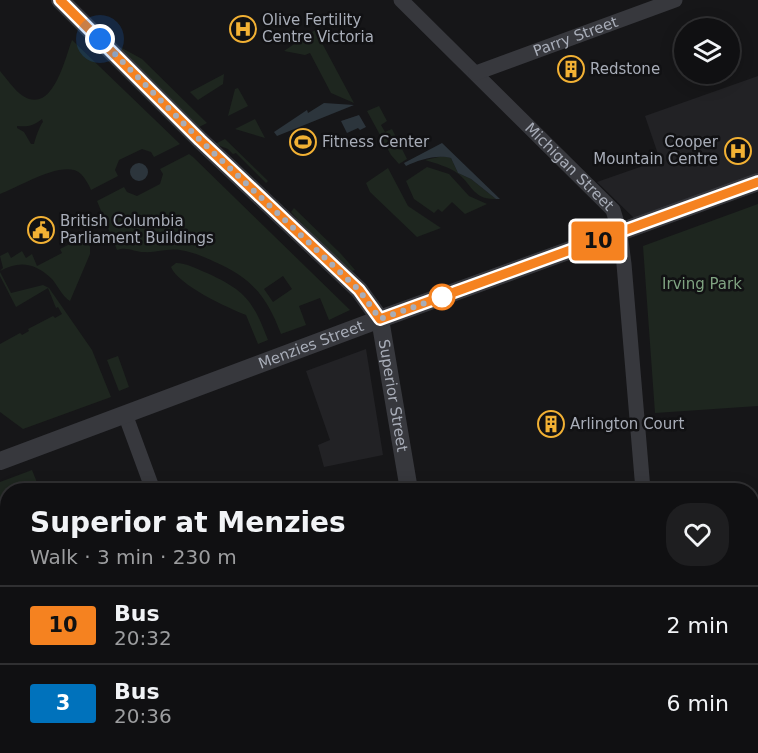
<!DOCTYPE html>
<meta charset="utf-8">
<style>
body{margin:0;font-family:"DejaVu Sans",sans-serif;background:#1e1e20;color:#f1f3f6;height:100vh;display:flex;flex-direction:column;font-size:22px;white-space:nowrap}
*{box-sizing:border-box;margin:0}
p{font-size:20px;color:#9c9d9f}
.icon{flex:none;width:33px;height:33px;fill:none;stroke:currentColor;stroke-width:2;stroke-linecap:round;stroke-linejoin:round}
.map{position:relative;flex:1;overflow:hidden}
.details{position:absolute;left:0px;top:483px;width:759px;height:270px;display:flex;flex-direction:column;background:#101012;border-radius:24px 24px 0 0;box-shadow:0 3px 15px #0003,0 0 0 2px #303032}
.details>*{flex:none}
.badge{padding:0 12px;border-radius:4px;font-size:21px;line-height:39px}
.buttons{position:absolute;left:674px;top:18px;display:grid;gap:12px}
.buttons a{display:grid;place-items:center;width:66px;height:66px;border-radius:50%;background:#101012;box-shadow:0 3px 15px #0003,0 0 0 2px #303032;font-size:30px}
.you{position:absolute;width:30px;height:30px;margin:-15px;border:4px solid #fff;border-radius:50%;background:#1a73e8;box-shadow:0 0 0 9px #1a73e833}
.map>.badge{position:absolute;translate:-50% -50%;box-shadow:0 0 0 3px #fff}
.round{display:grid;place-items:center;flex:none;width:63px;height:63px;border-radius:24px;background:#1e1e20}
.head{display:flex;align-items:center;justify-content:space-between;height:102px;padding:0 30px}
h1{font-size:28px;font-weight:800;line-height:45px}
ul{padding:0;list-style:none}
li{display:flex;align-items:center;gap:18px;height:78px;padding:0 30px;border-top:2px solid #303032}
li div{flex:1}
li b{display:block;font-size:22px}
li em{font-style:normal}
li .badge{min-width:66px;font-weight:700;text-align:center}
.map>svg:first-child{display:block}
.built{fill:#222225}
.green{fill:#1e261f;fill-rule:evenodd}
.water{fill:#2c353c}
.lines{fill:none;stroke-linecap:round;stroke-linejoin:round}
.minor{stroke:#37383d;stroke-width:15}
.tertiary{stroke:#37383d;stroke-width:18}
.line-casing{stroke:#fff;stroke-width:14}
.line{stroke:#f58220;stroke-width:9}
.walk{stroke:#a8adb8;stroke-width:6;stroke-dasharray:0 10.8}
.stop-dot{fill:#fff;stroke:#f58220;stroke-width:3}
.labels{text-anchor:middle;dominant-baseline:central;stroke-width:5;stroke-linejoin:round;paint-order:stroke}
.poi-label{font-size:15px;fill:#a8adb8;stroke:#111113;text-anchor:start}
.street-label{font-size:15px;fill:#a8adb8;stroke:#111113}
.park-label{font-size:15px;fill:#7fa381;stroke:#111113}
</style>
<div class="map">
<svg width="758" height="753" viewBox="0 0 758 753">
<rect width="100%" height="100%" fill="#161618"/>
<!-- built -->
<path class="built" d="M 758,76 L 758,173 L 635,219 L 597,182 L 660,160 L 645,116 Z
M 366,349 L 383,455 L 324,467 L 318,445 L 330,440 L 306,371 Z"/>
<!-- green -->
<path class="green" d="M 315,30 L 354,103 L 331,93 L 310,53 L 305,55 L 284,51 Z
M 72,40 L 180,144 L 154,157 L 151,152 L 142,149 L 119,160 L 115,170 L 118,176 L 91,190 C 89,185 85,178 81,174 C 64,158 18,188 0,194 L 0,71 C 7,79 14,90 23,96 C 53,115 65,58 72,40 ZM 42,119 L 43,122 C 40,125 35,139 34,144 L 31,144 L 24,132 L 17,128 L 17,126 C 28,127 33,126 42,119 Z
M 120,47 L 142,59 L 207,123 L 197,128 Z
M 224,74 L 223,84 L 198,100 L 190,92 Z
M 238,88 L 248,106 L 228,116 L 235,89 Z
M 379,106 L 387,121 L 381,125 L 385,132 L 392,129 L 407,159 L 399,164 L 391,155 L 367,111 Z
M 255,119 L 265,138 L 235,129 Z
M 225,139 L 268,181 L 266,183 L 236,153 L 233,154 L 228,149 L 215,144 Z
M 189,154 L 193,157 L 350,310 L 329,320 L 320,298 L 299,306 L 306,325 L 281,334 C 267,297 252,278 215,262 C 204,257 193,252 180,250 C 168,248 155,253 144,252 C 134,252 127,246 117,250 L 97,201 L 124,187 L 127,192 L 137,196 L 160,184 L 163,174 L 160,169 ZM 283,276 L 292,289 L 273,302 L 264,289 Z
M 443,156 L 451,158 L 458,173 L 471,179 L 496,199 C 472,200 471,182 457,173 C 449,167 435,163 425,160 Z
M 427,167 L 449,174 L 469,196 L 487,204 L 465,214 L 452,202 L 442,212 L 438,209 L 434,213 L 414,199 L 406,181 Z
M 388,168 L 408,206 L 441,228 L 417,237 L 370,192 L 366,183 Z
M 758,204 L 758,406 L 655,413 L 643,246 Z
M 294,208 L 341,254 L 355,270 L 352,271 L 316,239 L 291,212 Z
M 86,236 L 90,247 L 90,254 L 70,301 C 62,296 58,286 52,279 C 36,263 19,260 0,271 L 3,268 L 0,256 L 8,252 L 11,258 L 22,251 L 26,258 L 32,254 L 37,266 L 62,253 L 60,249 Z
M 176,263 C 186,263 197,269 207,273 C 246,291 253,301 268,340 L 258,344 L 246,315 C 228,308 178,285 171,267 Z
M 0,272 L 11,293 L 43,285 L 49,288 L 92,350 L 111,397 L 23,429 L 0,412 L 0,344 L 20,333 L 22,335 L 29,331 L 28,329 L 53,316 L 55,318 L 62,314 L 58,307 L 56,308 L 48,288 L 16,307 L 0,276 Z
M 118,356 L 129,387 L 119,391 L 107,360 Z
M 32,470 L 40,490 L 8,490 L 8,558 L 5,559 L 0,544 L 0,482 Z"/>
<!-- water -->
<path class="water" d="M 324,103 L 354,105 L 277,136 L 274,132 L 307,110 L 308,113 Z
M 359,115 L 366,127 L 360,130 L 358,128 L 347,133 L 341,121 Z
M 442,143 L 500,199 L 496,199 L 471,179 L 458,173 L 451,158 C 437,154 418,160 406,166 L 404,163 Z
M130 172a9 9 0 1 1 18 0a9 9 0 1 1-18 0Z"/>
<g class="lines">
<!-- minor -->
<g class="minor">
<path id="s1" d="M 401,0 L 613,210 L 620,233 L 624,264 L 643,490"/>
<path id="s2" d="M 476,73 L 675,0"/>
<path d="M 125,414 L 153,490"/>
<path d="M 0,603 L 8,623"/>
<path d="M 55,746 L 58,753"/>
<path d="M 244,746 L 246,753"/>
<path d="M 660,746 L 661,753"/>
<path d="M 677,753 L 758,749"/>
</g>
<!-- tertiary -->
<g class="tertiary">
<path id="s3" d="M 60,0 L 200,140 L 359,290 L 380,319 L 409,490"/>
<path id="s4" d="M 0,461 L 380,319 L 758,182"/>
<path d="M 453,746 L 454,753"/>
</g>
</g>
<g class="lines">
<defs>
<path id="line" d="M 60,0 L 200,140 L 359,290 L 380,319 L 758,182"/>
</defs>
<!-- line casing -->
<use href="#line" class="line-casing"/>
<!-- line -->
<use href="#line" class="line"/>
<!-- walk -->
<path class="walk" d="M 100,39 L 200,140 L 359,290 L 380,319 L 442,297"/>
</g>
<!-- icons -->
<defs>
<symbol id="hospital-ring" viewBox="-11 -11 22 22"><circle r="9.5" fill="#111113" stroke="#f2b134" stroke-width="1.5"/><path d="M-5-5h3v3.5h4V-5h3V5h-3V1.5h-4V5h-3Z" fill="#f2b134"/></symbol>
<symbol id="building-ring" viewBox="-11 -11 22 22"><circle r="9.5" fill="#111113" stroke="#f2b134" stroke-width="1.5"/><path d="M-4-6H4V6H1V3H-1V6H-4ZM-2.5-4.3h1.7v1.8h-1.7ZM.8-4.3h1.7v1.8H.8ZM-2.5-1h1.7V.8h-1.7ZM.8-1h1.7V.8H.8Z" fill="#f2b134"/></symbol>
<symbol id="stadium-ring" viewBox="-11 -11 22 22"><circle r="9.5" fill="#111113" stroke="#f2b134" stroke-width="1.5"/><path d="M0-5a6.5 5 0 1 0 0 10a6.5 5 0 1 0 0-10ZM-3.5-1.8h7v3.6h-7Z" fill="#f2b134"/></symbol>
<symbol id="civic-ring" viewBox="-11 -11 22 22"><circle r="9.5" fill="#111113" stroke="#f2b134" stroke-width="1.5"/><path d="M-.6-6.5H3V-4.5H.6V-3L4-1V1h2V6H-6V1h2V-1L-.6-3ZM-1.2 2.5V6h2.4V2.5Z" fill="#f2b134"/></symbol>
</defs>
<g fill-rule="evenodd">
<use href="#hospital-ring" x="228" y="14" width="30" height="30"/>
<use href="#building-ring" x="556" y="54" width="30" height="30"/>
<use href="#stadium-ring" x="288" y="127" width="30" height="30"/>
<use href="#hospital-ring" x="723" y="136" width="30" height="30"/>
<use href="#civic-ring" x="26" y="215" width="30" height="30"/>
<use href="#building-ring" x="536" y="409" width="30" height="30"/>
</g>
<!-- markers -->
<circle class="stop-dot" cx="442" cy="297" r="12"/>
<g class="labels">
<!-- poi labels -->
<g class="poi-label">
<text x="262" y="20">Olive Fertility<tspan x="262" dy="17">Centre Victoria</tspan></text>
<text x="590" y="69">Redstone</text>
<text x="322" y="142">Fitness Center</text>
<text x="718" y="142" text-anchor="end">Cooper<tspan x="718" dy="17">Mountain Centre</tspan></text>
<text x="60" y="221">British Columbia<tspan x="60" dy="17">Parliament Buildings</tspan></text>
<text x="570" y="424">Arlington Court</text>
</g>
<!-- street labels -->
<g class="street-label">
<text stroke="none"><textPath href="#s2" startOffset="106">Parry Street</textPath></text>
<text stroke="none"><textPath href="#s1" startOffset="237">Michigan Street</textPath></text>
<text stroke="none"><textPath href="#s4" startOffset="332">Menzies Street</textPath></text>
<text stroke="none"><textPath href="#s3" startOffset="530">Superior Street</textPath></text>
</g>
<!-- park labels -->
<g class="park-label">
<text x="702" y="284">Irving Park</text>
</g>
</g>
</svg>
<div class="buttons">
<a><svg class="icon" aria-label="layers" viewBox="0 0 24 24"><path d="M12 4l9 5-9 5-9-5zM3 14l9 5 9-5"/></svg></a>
</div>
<div class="you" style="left:100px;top:39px"></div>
<b class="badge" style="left:598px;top:241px;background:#f58220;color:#111">10</b>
<section class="details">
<div class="head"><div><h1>Superior at Menzies</h1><p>Walk · 3 min · 230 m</p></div><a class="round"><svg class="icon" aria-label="heart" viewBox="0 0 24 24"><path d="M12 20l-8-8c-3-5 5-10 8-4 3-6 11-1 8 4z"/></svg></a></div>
<ul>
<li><span class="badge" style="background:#f58220;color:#111">10</span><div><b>Bus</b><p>20:32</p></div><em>2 min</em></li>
<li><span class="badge" style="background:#0072bc;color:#fff">3</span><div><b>Bus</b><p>20:36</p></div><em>6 min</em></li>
</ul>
</section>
</div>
